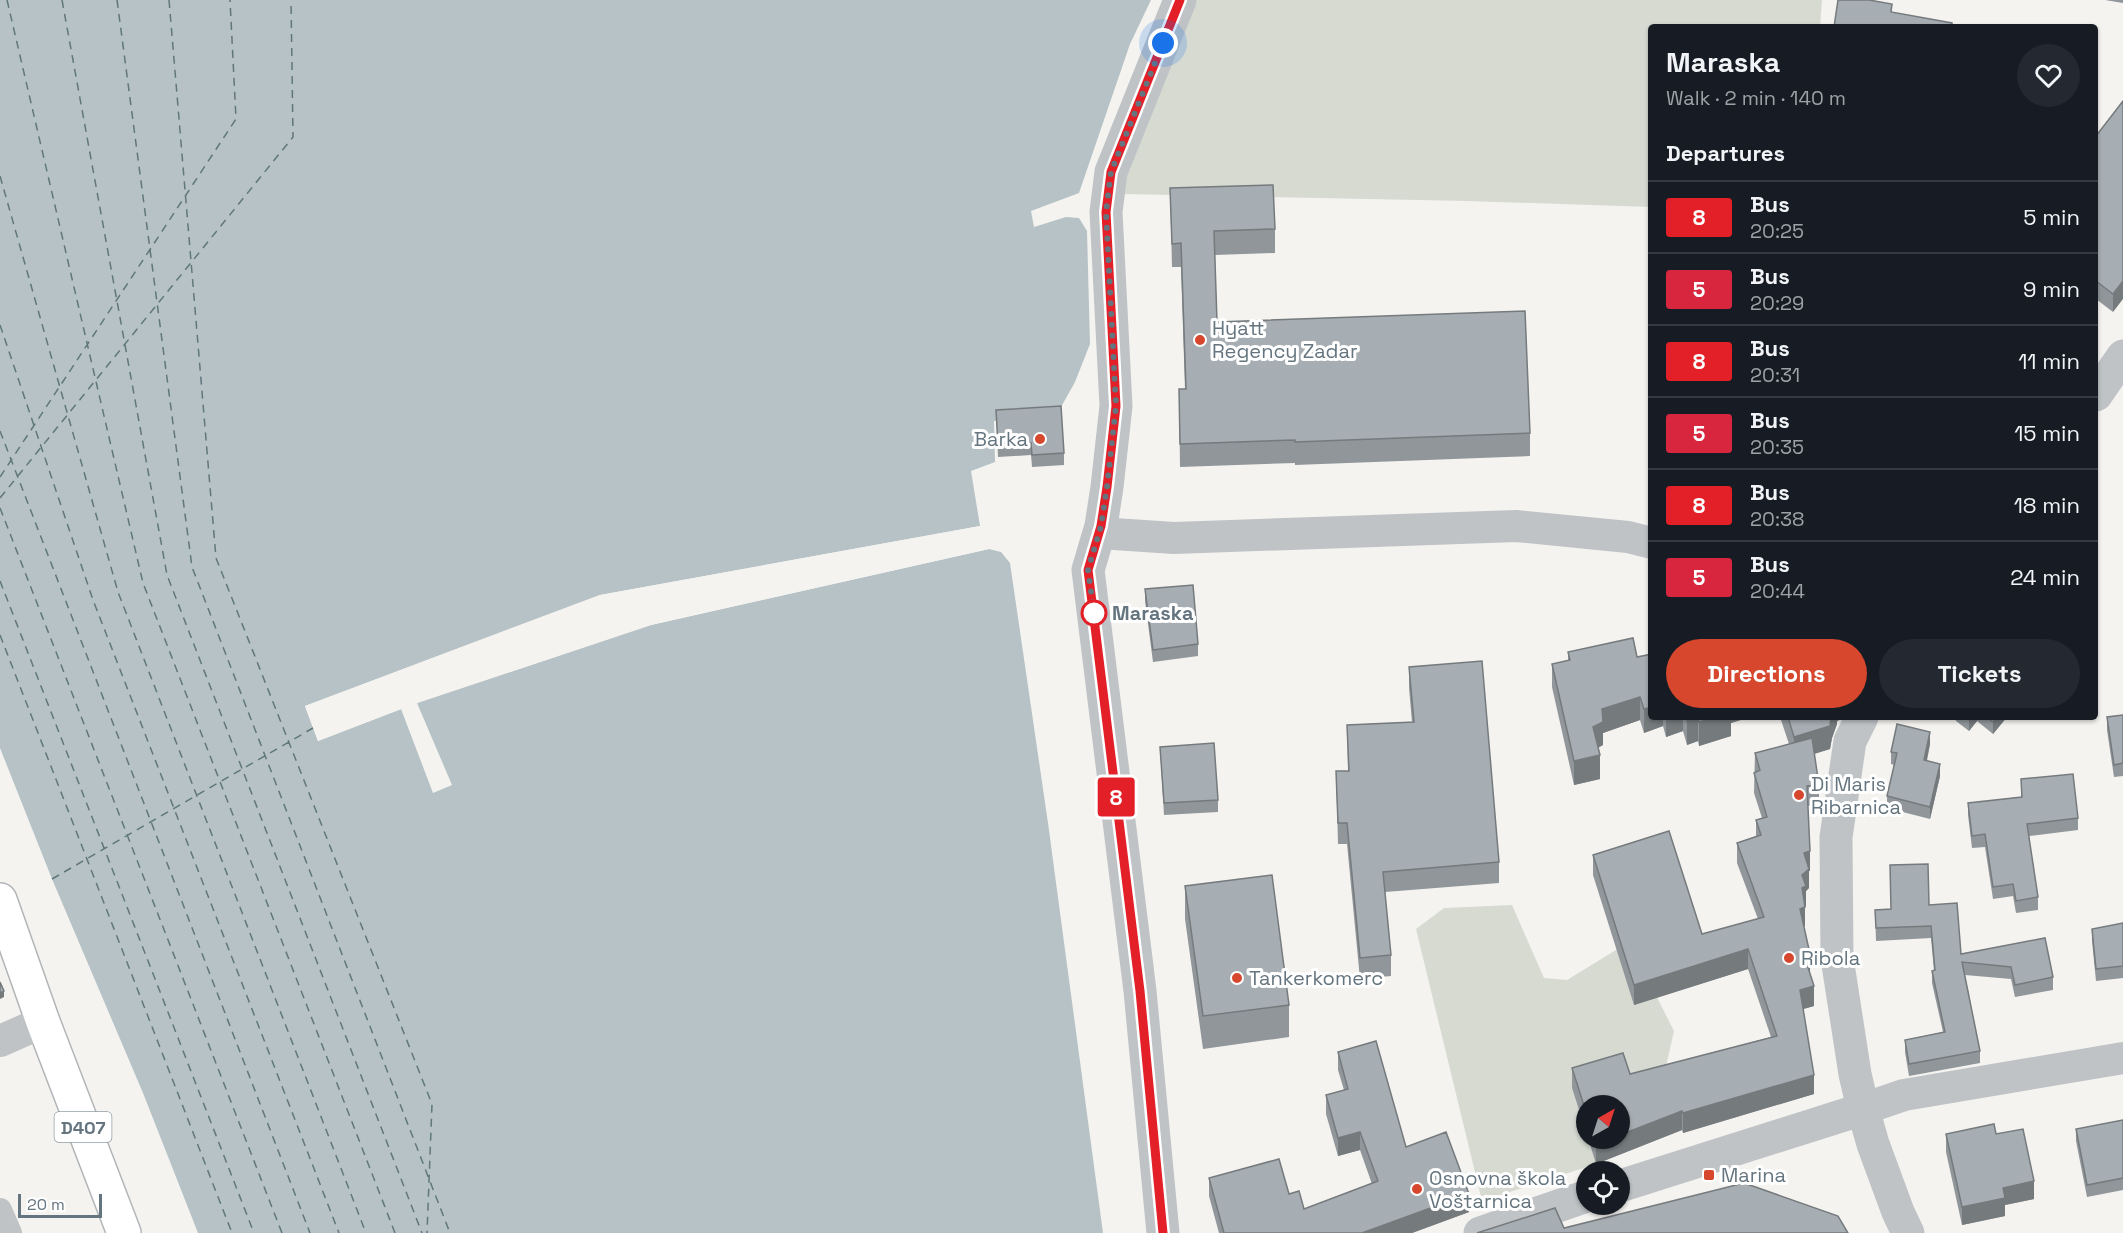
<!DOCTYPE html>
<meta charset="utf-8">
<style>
body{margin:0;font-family:"Space Grotesk",sans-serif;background:#242831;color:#f1f3f6;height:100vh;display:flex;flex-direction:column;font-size:22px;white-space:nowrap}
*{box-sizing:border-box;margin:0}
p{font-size:20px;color:#9ea1a6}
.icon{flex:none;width:33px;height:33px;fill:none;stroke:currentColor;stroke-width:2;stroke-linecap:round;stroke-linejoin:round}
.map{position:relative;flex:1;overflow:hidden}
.sheet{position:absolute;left:1648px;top:24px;width:450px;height:696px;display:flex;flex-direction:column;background:#171b24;border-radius:6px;box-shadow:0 2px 4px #0004}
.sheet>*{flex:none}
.badge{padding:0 12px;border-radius:4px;font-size:21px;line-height:39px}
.needle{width:39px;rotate:39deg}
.tools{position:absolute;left:1576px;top:1095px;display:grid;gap:12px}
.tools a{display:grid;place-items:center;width:54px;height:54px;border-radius:50%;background:#171b24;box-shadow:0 2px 4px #0004;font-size:30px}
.scale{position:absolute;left:18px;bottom:15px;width:84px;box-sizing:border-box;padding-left:6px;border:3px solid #65757f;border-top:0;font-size:16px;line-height:21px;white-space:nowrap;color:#65757f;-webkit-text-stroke:4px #fff;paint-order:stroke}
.you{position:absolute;width:30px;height:30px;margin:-15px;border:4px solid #fff;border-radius:50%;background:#1a73e8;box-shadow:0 0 0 9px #1a73e833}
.map>.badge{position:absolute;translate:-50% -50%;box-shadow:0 0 0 3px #fff}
h2{padding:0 18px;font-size:22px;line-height:54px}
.round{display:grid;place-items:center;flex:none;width:63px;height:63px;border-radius:32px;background:#242831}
.overview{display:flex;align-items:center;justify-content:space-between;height:102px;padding:0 18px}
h1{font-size:28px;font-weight:800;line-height:45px}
.action{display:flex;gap:12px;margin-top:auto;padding:12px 18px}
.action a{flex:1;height:69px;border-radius:36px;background:#d6472d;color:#fff;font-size:24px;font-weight:800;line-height:69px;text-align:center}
.action a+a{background:#242831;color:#f1f3f6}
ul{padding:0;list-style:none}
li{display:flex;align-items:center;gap:18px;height:72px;padding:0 18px;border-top:2px solid #363941}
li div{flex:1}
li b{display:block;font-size:22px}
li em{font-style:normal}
li .badge{min-width:66px;font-weight:700;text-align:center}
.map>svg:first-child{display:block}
.green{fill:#d6dad1}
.water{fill:#b6c2c5}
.pier{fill:#f4f3f0}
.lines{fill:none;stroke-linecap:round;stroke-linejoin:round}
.ferry{stroke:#60777c;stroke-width:1.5;stroke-dasharray:8 6;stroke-linecap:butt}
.primary-casing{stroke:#b1b5b8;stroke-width:36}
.pedestrian{stroke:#bfc3c6;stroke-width:24}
.minor{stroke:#bfc3c6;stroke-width:32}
.tertiary{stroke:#bfc3c6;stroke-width:33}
.primary{stroke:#fff;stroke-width:33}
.wall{fill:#90969a}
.shaded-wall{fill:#757a7d}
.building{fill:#a7aeb3;stroke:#757a7d;stroke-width:1.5}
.line-casing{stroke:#fff;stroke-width:14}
.line{stroke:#e32028;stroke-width:9}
.walk{stroke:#65757f;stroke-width:6;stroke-dasharray:0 10.8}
.poi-dot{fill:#d6472d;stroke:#fff;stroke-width:2}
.stop-dot{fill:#fff;stroke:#e32028;stroke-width:3}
.labels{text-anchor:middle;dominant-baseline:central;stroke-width:6;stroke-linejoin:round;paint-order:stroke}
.shield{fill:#fff;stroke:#939ea5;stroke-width:1.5}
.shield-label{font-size:18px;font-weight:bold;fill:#65757f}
.poi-label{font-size:20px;fill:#65757f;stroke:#fff;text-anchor:start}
.stop-label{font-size:20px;font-weight:bold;fill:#65757f;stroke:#fff;text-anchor:start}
</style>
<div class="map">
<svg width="2123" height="1233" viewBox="0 0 2123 1233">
<rect width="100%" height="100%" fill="#f4f3f0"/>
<!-- green -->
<path class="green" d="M 1192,0 L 1822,0 L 1820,27 L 1652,27 L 1651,207 L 1467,201 L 1120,194 Z
M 1512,905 L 1544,978 L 1567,980 L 1629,942 L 1674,1031 L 1662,1084 L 1572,1088 L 1596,1164 L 1482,1201 L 1416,929 L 1444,908 Z"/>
<!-- water -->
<path class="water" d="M 0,0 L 1151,0 L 1130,44 L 1079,193 L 1031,211 L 1034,227 L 1066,217 L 1079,218 L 1087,231 L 1090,344 L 1075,382 L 1056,416 L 994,421 L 995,462 L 971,471 L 980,526 L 600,595 L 305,706 L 318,741 L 401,709 L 433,793 L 452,785 L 417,703 L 651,625 L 989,549 L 1001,552 L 1010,563 L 1048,823 L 1103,1233 L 198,1233 L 143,1093 L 52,879 L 0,748 Z"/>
<!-- pier -->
<path class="pier" d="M 980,526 L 981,529 L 601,598 L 309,707 L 320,737 L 400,706 L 404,708 L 318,741 L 305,706 L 600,595 Z
M 988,546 L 989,549 L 651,625 L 414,704 L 416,700 L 650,622 Z"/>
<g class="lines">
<!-- ferry -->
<path class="ferry" d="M 7,0 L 143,583 L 395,1233
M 62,0 L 167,575 L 422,1233
M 117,0 L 192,567 L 450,1233
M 169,0 L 216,558 L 432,1104 L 427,1233
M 0,176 L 118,592 L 366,1233
M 0,325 L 93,600 L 339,1233
M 0,431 L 310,1233
M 0,477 L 236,119 L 230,0
M 0,498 L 293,137 L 291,0
M 0,508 L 282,1233
M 0,581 L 254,1233
M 0,635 L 232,1233
M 52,879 L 313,728"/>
<defs>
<path id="primary" d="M 0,900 L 43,1022 L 124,1233"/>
</defs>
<!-- primary casing -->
<use href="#primary" class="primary-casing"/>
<!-- pedestrian -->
<path class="pedestrian" d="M 0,1210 L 10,1233"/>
<!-- minor -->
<path class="minor" d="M 1099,533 L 1174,538 L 1516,526 L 1628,537 L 1652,543
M 0,1041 L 43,1022
M 1863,1109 L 1904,1095 L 2123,1058"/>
<!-- tertiary -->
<path class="tertiary" d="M 2096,395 L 2123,356
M 1862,717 L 1850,741 L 1836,837 L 1837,958 L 1855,1074 L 1863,1109 L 1873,1144 L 1898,1212 L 1908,1233
M 1620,1186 L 1863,1109
M 1163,1233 L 1140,991 L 1088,570 L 1101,526 L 1107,487 L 1116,406 L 1106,212 L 1111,172 L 1180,0
M 1480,1233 L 1587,1196"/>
<!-- primary -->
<use href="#primary" class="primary"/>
</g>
<!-- wall -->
<path class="wall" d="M 2105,0 L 2123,0 L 2123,3 Z
M 2123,101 L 2113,312 L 2096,299 L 2096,136 Z
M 1170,188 L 1275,229 L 1275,253 L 1215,255 L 1217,322 L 1530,433 L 1530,456 L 1295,465 L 1295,463 L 1180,467 L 1179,389 L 1185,389 L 1181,267 L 1172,267 Z
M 996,410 L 1064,453 L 1064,465 L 1032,467 L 1031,455 L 998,457 Z
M 1145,589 L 1198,644 L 1198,656 L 1153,662 L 1145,601 Z
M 1568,652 L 1637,657 L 1652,717 L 1750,717 L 1731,723 L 1731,736 L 1699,746 L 1698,741 L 1687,745 L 1683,731 L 1666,737 L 1663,726 L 1644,733 L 1640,720 L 1603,733 L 1603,745 L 1598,748 L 1600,779 L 1574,785 L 1552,687 L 1552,664 L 1568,660 Z
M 1409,667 L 1499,862 L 1499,883 L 1385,892 L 1391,955 L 1391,976 L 1360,979 L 1347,844 L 1338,844 L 1336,771 L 1348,771 L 1347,725 L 1412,722 L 1409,688 Z
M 2123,715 L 2123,776 L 2114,777 L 2107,730 L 2107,717 Z
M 1780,717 L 1841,717 L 1839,720 L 1837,721 L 1837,724 L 1832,738 L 1830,749 L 1814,754 L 1819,785 L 1819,804 L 1808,806 L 1810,871 L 1809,871 L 1809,888 L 1806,891 L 1804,927 L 1814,1006 L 1803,1009 L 1814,1094 L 1683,1133 L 1682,1130 L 1596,1164 L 1588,1138 L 1620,1138 L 1587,1106 L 1587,1135 L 1572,1088 L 1572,1068 L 1630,1074 L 1771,1037 L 1748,969 L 1634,1005 L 1593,875 L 1593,855 L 1702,934 L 1758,919 L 1737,863 L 1737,843 L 1756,836 L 1756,820 L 1762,818 L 1754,793 L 1755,753 L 1789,744 Z
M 1955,717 L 2007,717 L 1993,734 L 1977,721 L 1969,731 L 1956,721 Z
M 1930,744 L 1927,761 L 1940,776 L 1930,819 L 1887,808 L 1887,796 L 1894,765 L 1891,764 L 1891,752 Z
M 1160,747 L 1218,800 L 1218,812 L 1164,815 Z
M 2021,779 L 2078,818 L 2078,830 L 2029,836 L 2038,897 L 2038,910 L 2016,913 L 2013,896 L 1993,899 L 1985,847 L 1972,848 L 1968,815 L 1968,803 L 2021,797 Z
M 1890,865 L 1929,905 L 1961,954 L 2053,977 L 2053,990 L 2015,997 L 2011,979 L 1965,975 L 1980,1051 L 1980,1063 L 1909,1076 L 1905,1052 L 1905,1040 L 1943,1032 L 1932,983 L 1932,971 L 1934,971 L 1931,938 L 1876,941 L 1875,910 L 1891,909 Z
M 1185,886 L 1289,1005 L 1289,1037 L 1203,1049 L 1185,919 Z
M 2123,923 L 2123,978 L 2096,981 L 2092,941 L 2092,929 Z
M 1338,1052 L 1406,1147 L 1469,1212 L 1412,1233 L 1219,1233 L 1209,1196 L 1209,1178 L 1289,1194 L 1304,1209 L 1372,1184 L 1360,1150 L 1338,1156 L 1326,1114 L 1326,1095 L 1344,1090 L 1338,1070 Z
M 2123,1120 L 2123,1190 L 2087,1197 L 2076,1141 L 2076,1129 Z
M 1946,1134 L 1996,1134 L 2034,1199 L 2005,1205 L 2005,1216 L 1962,1225 L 1946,1152 Z"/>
<!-- shaded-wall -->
<path class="shaded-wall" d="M 2123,281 L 2123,299 L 2113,312 L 2113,294 Z
M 1640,697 L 1640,720 L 1603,733 L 1603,745 L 1593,750 L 1593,727 L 1602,709 Z
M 1652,707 L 1652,717 L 1663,717 L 1663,726 L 1644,733 L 1644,709 Z
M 1666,717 L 1683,717 L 1683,731 L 1666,737 Z
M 1716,717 L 1750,717 L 1731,723 L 1731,736 L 1699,746 L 1699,722 Z
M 1831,717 L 1841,717 L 1839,720 L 1837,721 L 1837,724 L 1832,738 L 1830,749 L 1794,760 L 1794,737 Z
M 1971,717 L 1977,717 L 1977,721 L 1969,731 L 1969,719 Z
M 1997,717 L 2007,717 L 1993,734 L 1993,722 Z
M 1698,718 L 1698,741 L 1687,745 L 1687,721 Z
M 1930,732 L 1930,744 L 1924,772 L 1924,760 Z
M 1600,755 L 1600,779 L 1574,785 L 1574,761 Z
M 1940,764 L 1940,776 L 1930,819 L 1930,807 Z
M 1810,851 L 1810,871 L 1809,871 L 1809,888 L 1806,891 L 1806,906 L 1802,908 L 1802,875 L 1804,853 Z
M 1805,907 L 1805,926 L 1800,928 L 1800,909 Z
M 1748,949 L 1748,969 L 1634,1005 L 1634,985 Z
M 1810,954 L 1810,973 L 1804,975 L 1804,955 Z
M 1814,986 L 1814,1006 L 1800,1010 L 1800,990 Z
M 4,991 L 4,997 L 0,999 L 0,993 Z
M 1814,1075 L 1814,1094 L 1683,1133 L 1683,1113 Z
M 1682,1111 L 1682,1130 L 1596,1164 L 1596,1145 L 1612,1138 L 1620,1138 L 1620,1135 Z
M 1360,1132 L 1360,1150 L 1338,1156 L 1338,1138 Z
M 2034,1181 L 2034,1199 L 2005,1205 L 2005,1216 L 1962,1225 L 1962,1207 L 2003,1188 Z
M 1469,1194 L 1469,1212 L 1412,1233 L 1362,1233 Z"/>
<!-- building -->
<path class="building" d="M 1838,0 L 1869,0 L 1892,4 L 1891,12 L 1952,23 L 1952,27 L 1834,27 Z
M 2123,101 L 2123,281 L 2113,294 L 2096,281 L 2096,136 Z
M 1273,185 L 1275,229 L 1214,231 L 1217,322 L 1525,311 L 1530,433 L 1295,442 L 1295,440 L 1180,444 L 1179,389 L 1186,389 L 1181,243 L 1172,244 L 1170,188 Z
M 1061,406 L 1064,453 L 1032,455 L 1031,443 L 998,445 L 996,410 Z
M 1193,585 L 1198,644 L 1153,650 L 1145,589 Z
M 1633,638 L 1637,657 L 1652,654 L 1652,707 L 1644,709 L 1640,697 L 1602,709 L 1603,722 L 1593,727 L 1600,755 L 1574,761 L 1552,664 L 1570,660 L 1568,652 Z
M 1482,661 L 1499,862 L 1383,872 L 1391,955 L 1360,958 L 1347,823 L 1338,823 L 1336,771 L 1349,771 L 1347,725 L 1414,722 L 1409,667 Z
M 2123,715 L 2123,763 L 2114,765 L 2107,717 Z
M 1686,717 L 1716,717 L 1699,722 L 1698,718 L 1687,721 Z
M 1788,717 L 1831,717 L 1830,726 L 1794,737 Z
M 1987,717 L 1997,717 L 1993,722 Z
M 1897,724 L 1930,732 L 1924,760 L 1940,764 L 1930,807 L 1887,796 L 1897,753 L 1891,752 Z
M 1812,738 L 1819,785 L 1807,786 L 1810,851 L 1804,853 L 1809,869 L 1802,875 L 1806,886 L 1802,888 L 1805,907 L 1800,909 L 1810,954 L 1804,955 L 1814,986 L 1800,990 L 1814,1075 L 1683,1113 L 1682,1111 L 1620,1135 L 1620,1106 L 1587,1106 L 1587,1115 L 1572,1068 L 1623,1053 L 1630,1074 L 1777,1036 L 1748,949 L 1634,985 L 1593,855 L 1669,831 L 1702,934 L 1764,917 L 1737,843 L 1761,835 L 1756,820 L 1767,817 L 1754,773 L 1760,770 L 1755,753 Z
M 1214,743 L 1218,800 L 1164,803 L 1160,747 Z
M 2073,774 L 2078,818 L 2027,824 L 2038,897 L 2016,901 L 2013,884 L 1993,887 L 1985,834 L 1972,836 L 1968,803 L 2022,797 L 2021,779 Z
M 1928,864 L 1929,905 L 1957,903 L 1961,954 L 2045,938 L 2053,977 L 2015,985 L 2011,967 L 1962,962 L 1980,1051 L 1909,1064 L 1905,1040 L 1945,1032 L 1932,971 L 1935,970 L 1931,926 L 1876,928 L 1875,910 L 1891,909 L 1890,865 Z
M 1272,875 L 1289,1005 L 1203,1016 L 1185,886 Z
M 2123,923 L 2123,966 L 2096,969 L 2092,929 Z
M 0,982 L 4,991 L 0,993 Z
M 1376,1041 L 1406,1147 L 1446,1132 L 1469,1194 L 1362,1233 L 1224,1233 L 1209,1178 L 1279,1159 L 1289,1194 L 1299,1191 L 1304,1209 L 1378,1181 L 1360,1132 L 1338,1138 L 1326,1095 L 1348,1089 L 1338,1052 Z
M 2123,1120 L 2123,1178 L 2087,1185 L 2076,1129 Z
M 1994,1124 L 1996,1134 L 2023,1129 L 2034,1181 L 2003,1188 L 2005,1198 L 1962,1207 L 1946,1134 Z
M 1594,1138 L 1612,1138 L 1596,1145 Z
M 1744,1183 L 1838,1216 L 1848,1233 L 1477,1233 L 1555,1208 L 1564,1228 Z"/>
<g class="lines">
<defs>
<path id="line" d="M 1163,1233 L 1140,991 L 1088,570 L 1101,526 L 1107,487 L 1116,406 L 1106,212 L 1111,172 L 1180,0"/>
</defs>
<!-- line casing -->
<use href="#line" class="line-casing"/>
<!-- line -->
<use href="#line" class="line"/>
<!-- walk -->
<path class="walk" d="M 1094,613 L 1088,570 L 1101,526 L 1107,487 L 1116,406 L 1106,212 L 1111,172 L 1163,43"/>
</g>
<!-- markers -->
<g class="poi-dot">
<circle cx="1200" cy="340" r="6"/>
<circle cx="1040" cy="439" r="6"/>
<circle cx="1799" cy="795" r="6"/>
<circle cx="1789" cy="958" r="6"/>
<circle cx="1237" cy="978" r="6"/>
<rect x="1703" y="1169" width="12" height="12" rx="3"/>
<circle cx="1417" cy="1189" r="6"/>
</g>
<circle class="stop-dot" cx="1094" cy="613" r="12"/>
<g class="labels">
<!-- shield labels -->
<rect class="shield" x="54.5" y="1112" width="57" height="30" rx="4.5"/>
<g class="shield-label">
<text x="83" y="1127">D407</text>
</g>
<!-- poi labels -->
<g class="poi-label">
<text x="1212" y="328">Hyatt<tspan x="1212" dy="23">Regency Zadar</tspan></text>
<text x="1028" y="439" text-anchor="end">Barka</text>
<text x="1811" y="784">Di Maris<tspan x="1811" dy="23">Ribarnica</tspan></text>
<text x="1801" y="958">Ribola</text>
<text x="1249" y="978">Tankerkomerc</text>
<text x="1721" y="1175">Marina</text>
<text x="1429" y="1178">Osnovna škola<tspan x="1429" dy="23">Voštarnica</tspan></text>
</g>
<!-- stop labels -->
<g class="stop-label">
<text x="1112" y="613">Maraska</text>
</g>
</g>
</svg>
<div class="tools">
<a><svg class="needle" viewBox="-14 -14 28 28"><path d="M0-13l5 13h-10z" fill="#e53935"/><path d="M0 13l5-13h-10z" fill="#9ea1a6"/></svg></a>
<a><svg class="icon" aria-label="locate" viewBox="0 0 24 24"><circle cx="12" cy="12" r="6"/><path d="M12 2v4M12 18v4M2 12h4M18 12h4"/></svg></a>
</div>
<div class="scale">20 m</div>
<div class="you" style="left:1163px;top:43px"></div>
<b class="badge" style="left:1116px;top:797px;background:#e32028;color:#fff">8</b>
<section class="sheet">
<div class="overview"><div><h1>Maraska</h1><p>Walk · 2 min · 140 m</p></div><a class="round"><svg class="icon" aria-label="heart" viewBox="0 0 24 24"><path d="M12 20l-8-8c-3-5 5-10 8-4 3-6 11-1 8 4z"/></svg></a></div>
<h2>Departures</h2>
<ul>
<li><span class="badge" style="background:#e32028;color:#fff">8</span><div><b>Bus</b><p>20:25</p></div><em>5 min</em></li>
<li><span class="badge" style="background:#d7263d;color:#fff">5</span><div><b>Bus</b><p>20:29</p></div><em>9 min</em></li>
<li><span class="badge" style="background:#e32028;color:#fff">8</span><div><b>Bus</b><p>20:31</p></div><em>11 min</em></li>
<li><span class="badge" style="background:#d7263d;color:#fff">5</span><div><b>Bus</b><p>20:35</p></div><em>15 min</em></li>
<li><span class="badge" style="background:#e32028;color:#fff">8</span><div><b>Bus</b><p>20:38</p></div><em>18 min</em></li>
<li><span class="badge" style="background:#d7263d;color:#fff">5</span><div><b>Bus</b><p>20:44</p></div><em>24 min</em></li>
</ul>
<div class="action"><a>Directions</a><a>Tickets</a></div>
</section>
</div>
